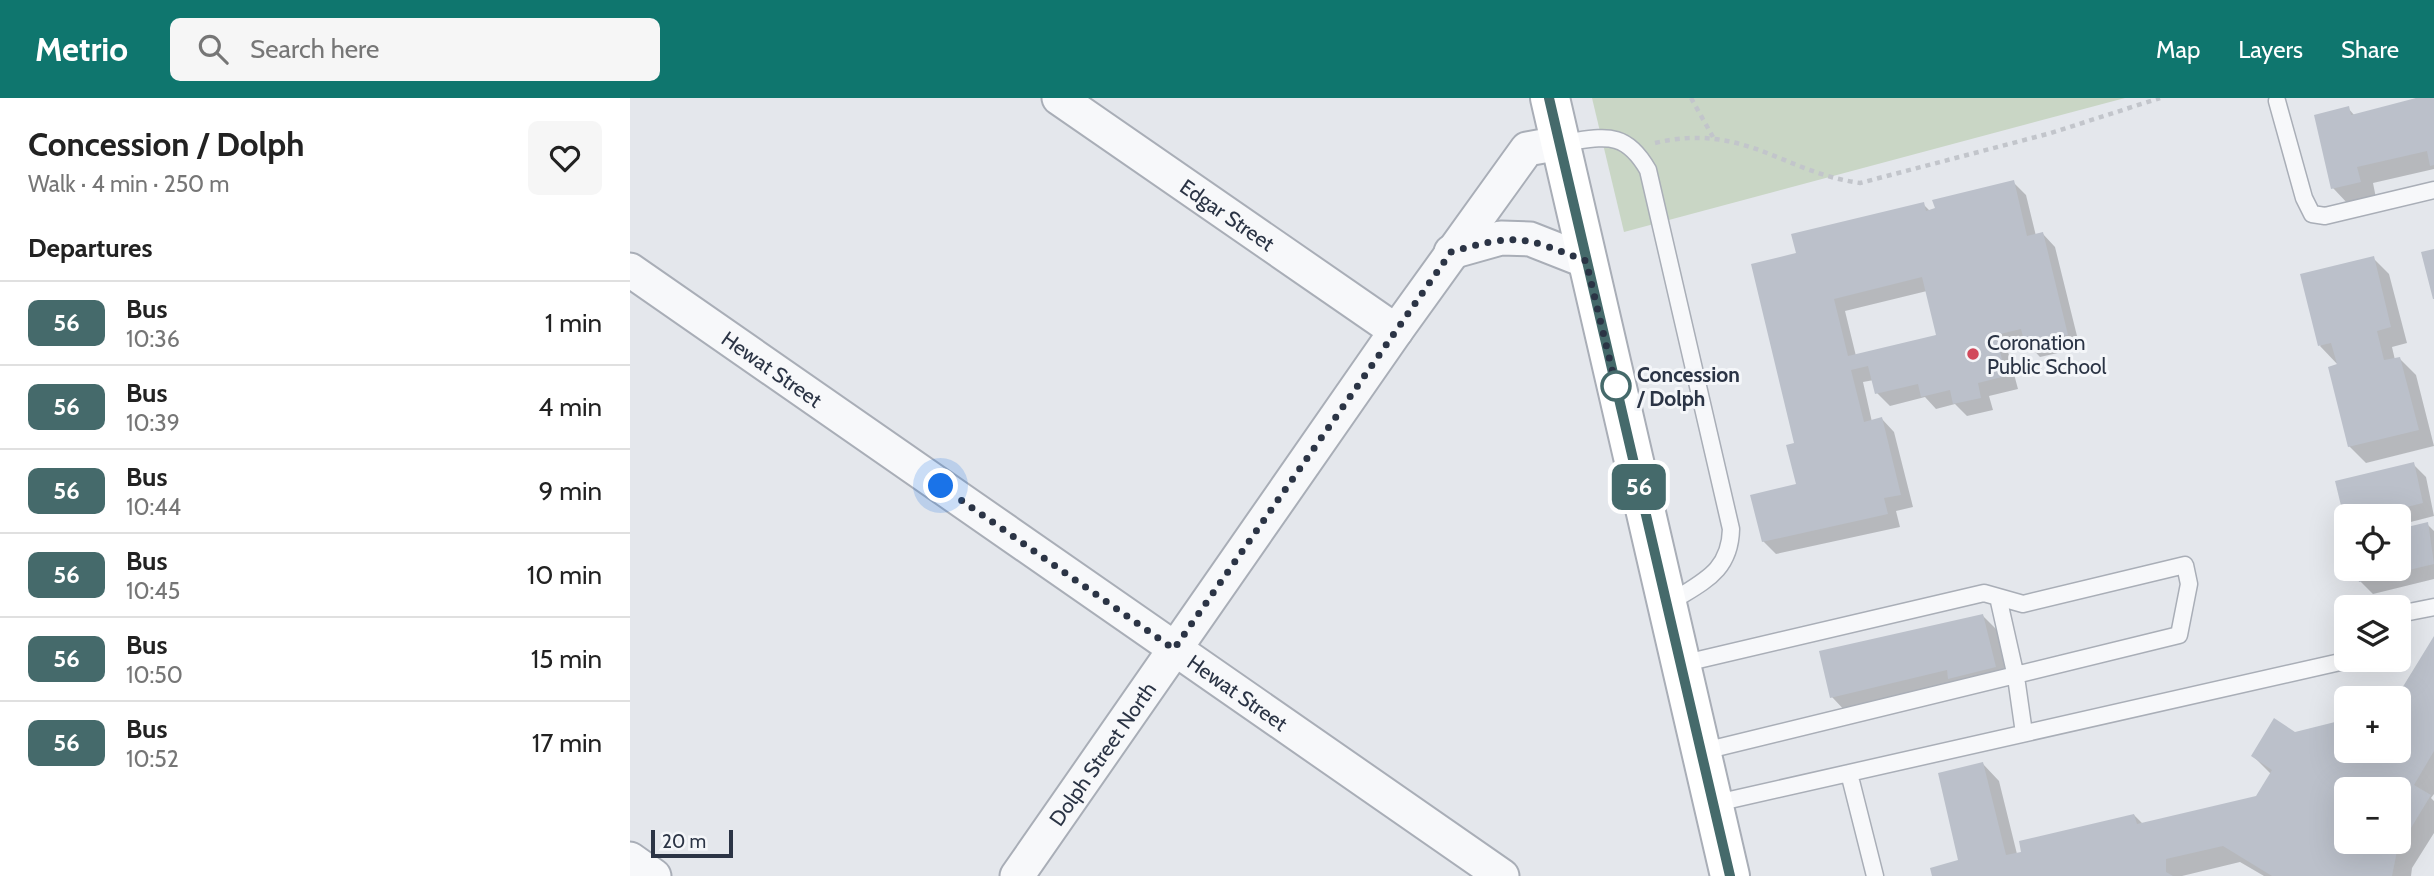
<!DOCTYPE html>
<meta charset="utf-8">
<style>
body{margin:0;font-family:Cabin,sans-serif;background:#f6f6f6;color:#222;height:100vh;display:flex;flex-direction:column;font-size:26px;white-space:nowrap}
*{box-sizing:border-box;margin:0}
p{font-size:23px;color:#767676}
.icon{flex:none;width:38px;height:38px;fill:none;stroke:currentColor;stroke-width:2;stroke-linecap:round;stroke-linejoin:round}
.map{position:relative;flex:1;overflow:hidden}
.side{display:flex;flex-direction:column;background:#fff;width:630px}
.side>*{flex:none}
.badge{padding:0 14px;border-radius:10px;font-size:24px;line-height:46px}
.buttons{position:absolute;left:1704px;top:406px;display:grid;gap:14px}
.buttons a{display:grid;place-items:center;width:77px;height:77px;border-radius:10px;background:#fff;box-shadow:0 7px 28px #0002;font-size:35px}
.scale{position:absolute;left:21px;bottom:18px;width:82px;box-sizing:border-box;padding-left:7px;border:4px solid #2b3445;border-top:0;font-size:19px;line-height:24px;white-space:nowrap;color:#2b3445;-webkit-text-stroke:5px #f4f6f9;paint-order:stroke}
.you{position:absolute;width:35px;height:35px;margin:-18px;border:5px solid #fff;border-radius:50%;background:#1a73e8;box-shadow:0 0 0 10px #1a73e833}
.map>.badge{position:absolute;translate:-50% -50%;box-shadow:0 0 0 4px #fff}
h2{padding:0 28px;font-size:26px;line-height:63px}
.round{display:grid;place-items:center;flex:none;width:74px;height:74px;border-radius:10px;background:#f6f6f6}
.head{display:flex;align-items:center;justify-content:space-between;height:119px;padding:0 28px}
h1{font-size:33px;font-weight:700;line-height:52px}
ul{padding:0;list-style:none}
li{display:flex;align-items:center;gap:21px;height:84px;padding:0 28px;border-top:2px solid #e0e0e0}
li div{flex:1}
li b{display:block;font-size:26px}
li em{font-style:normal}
li .badge{min-width:77px;font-weight:700;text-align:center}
header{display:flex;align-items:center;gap:42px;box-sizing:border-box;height:98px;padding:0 35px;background:#0f766e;color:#fff}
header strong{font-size:33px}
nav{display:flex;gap:38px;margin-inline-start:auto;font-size:24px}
.search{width:490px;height:63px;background:#f6f6f6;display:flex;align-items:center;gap:18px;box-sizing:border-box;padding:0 24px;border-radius:10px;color:#767676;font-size:26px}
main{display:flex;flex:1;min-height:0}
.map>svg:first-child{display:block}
.green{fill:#c9d6c5}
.shadow{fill:#0003;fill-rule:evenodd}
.building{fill:#bbc0ca;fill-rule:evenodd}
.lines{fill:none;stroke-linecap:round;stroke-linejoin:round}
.lane-casing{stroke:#a9aeb7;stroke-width:19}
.street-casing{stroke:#a9aeb7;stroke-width:37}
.secondary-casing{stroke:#a9aeb7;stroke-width:42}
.path{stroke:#c2c5cb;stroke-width:4.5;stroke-dasharray:5 5;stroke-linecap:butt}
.lane{stroke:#f7f8fa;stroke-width:16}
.street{stroke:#f7f8fa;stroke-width:33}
.secondary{stroke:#fff;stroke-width:38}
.line-casing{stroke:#fff;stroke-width:16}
.line{stroke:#456a6b;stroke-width:10}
.walk{stroke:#2b3445;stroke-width:7;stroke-dasharray:0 12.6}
.poi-dot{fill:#d1495b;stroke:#f4f6f9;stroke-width:2.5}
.stop-dot{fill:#fff;stroke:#456a6b;stroke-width:3.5}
.labels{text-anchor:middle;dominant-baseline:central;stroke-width:6;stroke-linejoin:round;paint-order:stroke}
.street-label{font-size:21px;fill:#2b3445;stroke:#f4f6f9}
.poi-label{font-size:21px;fill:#2b3445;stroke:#f4f6f9;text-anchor:start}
.stop-label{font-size:21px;font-weight:bold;fill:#2b3445;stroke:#f4f6f9;text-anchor:start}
</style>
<header>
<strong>Metrio</strong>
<div class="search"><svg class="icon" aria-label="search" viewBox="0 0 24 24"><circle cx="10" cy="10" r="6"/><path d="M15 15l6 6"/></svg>Search here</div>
<nav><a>Map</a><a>Layers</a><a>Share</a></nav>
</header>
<main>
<section class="side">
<div class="head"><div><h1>Concession / Dolph</h1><p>Walk · 4 min · 250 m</p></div><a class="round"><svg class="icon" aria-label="heart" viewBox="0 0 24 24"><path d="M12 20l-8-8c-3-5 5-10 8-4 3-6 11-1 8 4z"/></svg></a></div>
<h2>Departures</h2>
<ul>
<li><span class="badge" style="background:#456a6b;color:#fff">56</span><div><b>Bus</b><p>10:36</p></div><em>1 min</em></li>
<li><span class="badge" style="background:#456a6b;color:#fff">56</span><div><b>Bus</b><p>10:39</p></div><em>4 min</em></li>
<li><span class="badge" style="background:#456a6b;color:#fff">56</span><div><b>Bus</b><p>10:44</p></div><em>9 min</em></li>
<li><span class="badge" style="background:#456a6b;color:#fff">56</span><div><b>Bus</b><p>10:45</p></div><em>10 min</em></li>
<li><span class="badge" style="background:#456a6b;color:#fff">56</span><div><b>Bus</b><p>10:50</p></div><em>15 min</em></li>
<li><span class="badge" style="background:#456a6b;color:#fff">56</span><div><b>Bus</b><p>10:52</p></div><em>17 min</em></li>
</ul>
</section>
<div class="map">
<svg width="1804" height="778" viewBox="0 0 1804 778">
<rect width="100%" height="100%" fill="#e4e7ec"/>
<!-- green -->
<path class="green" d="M 962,0 L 1495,0 L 994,134 Z"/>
<!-- shadow -->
<path class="shadow" d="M 1788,0 L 1804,0 L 1804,71 L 1743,85 L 1746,100 L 1719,107 L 1703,90 L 1718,10 L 1725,18 Z
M 1383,84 L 1396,97 L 1406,138 L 1413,136 L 1425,149 L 1450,250 L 1410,259 L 1397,245 L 1377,250 L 1388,291 L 1359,298 L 1363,312 L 1337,318 L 1325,306 L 1306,311 L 1295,299 L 1260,308 L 1247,295 L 1244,282 L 1233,284 L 1242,324 L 1252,321 L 1264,334 L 1283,409 L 1266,413 L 1270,429 L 1146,456 L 1133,443 L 1168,387 L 1168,156 L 1293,106 L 1300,113 ZM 1297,193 L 1308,238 L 1226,258 L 1215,213 Z
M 1743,160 L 1759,176 L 1777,245 L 1762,249 L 1765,262 L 1770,261 L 1786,277 L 1804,348 L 1736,365 L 1719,348 L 1709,268 L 1690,248 Z
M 1783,366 L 1796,379 L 1804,418 L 1769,427 L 1769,418 L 1717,418 L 1716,424 L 1707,385 Z
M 1797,426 L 1804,433 L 1804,481 L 1743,496 L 1730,483 L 1727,471 L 1769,471 Z
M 1353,518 L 1369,534 L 1382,585 L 1218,616 L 1202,599 Z
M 1804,542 L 1804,696 L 1801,700 L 1804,703 L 1804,735 L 1782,770 L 1781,778 L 1634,778 L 1610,764 L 1552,778 L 1304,778 L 1330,763 L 1353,666 L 1369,683 L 1387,756 L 1504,717 L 1513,726 L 1627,699 L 1641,676 L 1623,658 L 1665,635 L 1717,653 L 1769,653 L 1768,600 ZM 1717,691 L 1769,691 L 1769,744 L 1717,744 Z"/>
<!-- building -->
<path class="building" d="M 1786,0 L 1804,0 L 1804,67 L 1800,68 L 1797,53 L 1727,69 L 1731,84 L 1701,91 L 1684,17 L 1719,8 L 1721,17 Z
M 1384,82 L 1397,138 L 1413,134 L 1438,237 L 1395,247 L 1391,231 L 1366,237 L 1376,278 L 1348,285 L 1351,300 L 1323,306 L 1320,292 L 1291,299 L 1288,286 L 1245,296 L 1238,268 L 1221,272 L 1234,324 L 1252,319 L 1271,397 L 1254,400 L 1258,416 L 1132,444 L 1120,397 L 1166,386 L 1156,347 L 1164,345 L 1121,166 L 1166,155 L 1161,136 L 1294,104 L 1296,113 L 1305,110 L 1302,102 ZM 1292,179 L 1306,237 L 1218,258 L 1204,201 Z
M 1804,151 L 1804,201 L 1803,201 L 1791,154 Z
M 1744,158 L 1761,229 L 1747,233 L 1754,262 L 1770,259 L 1789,332 L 1718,349 L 1698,269 L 1707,266 L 1701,245 L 1688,248 L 1670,176 Z
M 1784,364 L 1793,405 L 1740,418 L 1717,418 L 1715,424 L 1705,383 Z
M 1798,424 L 1804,466 L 1729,484 L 1726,471 L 1769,471 L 1769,431 Z
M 1353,516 L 1366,569 L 1318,581 L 1317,572 L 1200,600 L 1189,553 Z
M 1804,538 L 1804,653 L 1784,687 L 1801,697 L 1767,753 L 1762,778 L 1642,778 L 1593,748 L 1536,761 L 1536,774 L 1543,778 L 1302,778 L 1300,770 L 1328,762 L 1308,675 L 1353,664 L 1376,757 L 1391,754 L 1389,743 L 1504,716 L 1507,726 L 1626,698 L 1642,672 L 1621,658 L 1644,620 L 1665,634 L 1717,621 L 1717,653 L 1769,653 L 1769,600 L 1766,600 ZM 1717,691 L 1769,691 L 1769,744 L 1717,744 Z"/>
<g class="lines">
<defs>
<path id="lane" d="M 1647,3 L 1674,100 L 1682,116 L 1695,118 L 1804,92
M 930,45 C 973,40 994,30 1018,72 L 1101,431 C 1100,475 1071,484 1038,506
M 1368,499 L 1386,579 L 1394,635
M 1769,516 L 1804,509
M 1051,566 L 1354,495 L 1393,506 L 1555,467 L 1559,486 L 1549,537 L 1070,654
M 1219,675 L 1245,778
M 1082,706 L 1719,562"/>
<g id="street">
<path id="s1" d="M 429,0 L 766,233"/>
<path d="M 821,154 L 871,140 L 900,141 L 956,163"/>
<path id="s2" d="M 0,172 L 872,778"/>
<path d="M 0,761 L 24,778"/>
<path id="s3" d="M 387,778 L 766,233 L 897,51 L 930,45"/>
</g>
<path id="secondary" d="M 920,0 L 1100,778"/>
</defs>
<!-- lane casing -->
<use href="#lane" class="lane-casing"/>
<!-- street casing -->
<use href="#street" class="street-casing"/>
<!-- secondary casing -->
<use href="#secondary" class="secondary-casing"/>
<!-- path -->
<path class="path" d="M 1061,0 L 1083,39
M 1025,45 C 1114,24 1152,74 1230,85 L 1421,35 L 1530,0"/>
<!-- lane -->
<use href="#lane" class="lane"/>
<!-- street -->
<use href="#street" class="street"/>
<!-- secondary -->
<use href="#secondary" class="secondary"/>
</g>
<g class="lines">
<defs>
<path id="line" d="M 919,0 L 1100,778"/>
</defs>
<!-- line casing -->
<use href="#line" class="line-casing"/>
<!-- line -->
<use href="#line" class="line"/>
<!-- walk -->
<path class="walk" d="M 311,388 L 544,551 L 821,154 C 888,135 892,138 956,163 L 986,288"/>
</g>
<!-- markers -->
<circle class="poi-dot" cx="1343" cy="256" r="7"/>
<circle class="stop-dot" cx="986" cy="288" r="14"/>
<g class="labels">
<!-- street labels -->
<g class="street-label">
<text stroke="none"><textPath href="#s1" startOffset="205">Edgar Street</textPath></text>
<text stroke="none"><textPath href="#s2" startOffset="173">Hewat Street</textPath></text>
<text stroke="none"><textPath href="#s2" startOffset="740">Hewat Street</textPath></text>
<text stroke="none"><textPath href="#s3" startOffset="149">Dolph Street North</textPath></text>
</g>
<!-- poi labels -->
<g class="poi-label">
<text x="1357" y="244">Coronation<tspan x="1357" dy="24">Public School</tspan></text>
</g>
<!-- stop labels -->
<g class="stop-label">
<text x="1007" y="276">Concession<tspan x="1007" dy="24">/ Dolph</tspan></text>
</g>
</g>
</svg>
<div class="buttons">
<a><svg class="icon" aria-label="locate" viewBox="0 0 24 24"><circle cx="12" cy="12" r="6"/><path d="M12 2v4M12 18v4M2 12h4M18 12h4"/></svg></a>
<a><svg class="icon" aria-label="layers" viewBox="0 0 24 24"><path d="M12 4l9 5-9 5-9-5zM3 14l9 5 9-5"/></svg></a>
<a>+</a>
<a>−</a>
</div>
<div class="scale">20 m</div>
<div class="you" style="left:311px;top:388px"></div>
<b class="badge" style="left:1009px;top:389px;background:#456a6b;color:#fff">56</b>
</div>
</main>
